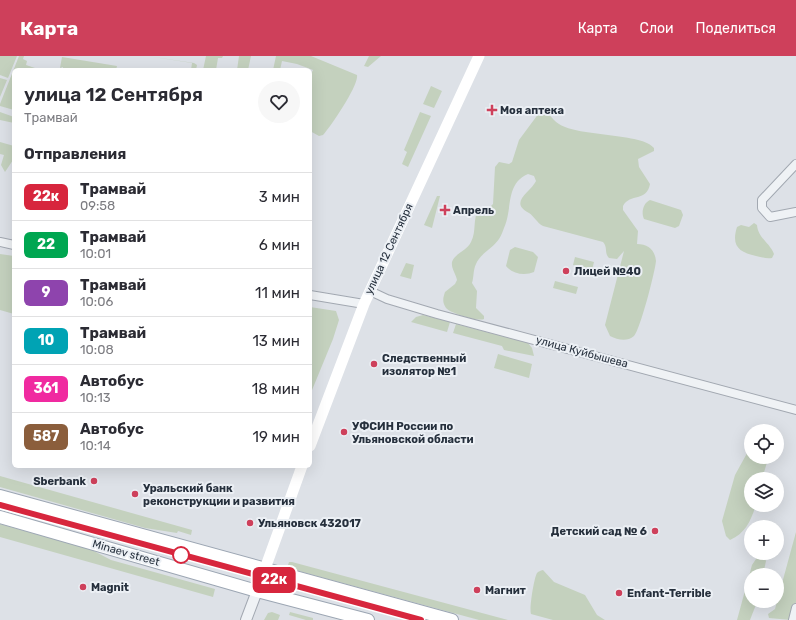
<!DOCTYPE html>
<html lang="ru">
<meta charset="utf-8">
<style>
body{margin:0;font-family:Rubik,sans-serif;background:#f7f7f7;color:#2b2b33;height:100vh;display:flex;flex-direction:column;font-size:15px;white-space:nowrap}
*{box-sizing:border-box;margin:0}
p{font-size:13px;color:#7c7c81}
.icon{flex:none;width:22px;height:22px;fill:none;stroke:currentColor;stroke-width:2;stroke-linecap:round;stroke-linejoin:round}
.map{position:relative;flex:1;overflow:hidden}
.sheet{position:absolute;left:12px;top:12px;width:300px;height:400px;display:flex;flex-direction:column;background:#fff;border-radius:6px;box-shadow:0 4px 16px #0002}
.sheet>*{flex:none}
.badge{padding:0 8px;border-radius:6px;font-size:14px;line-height:26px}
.fabs{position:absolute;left:744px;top:368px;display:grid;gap:8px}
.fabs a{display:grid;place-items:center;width:40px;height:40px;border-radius:50%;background:#fff;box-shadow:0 4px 16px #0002;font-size:20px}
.map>.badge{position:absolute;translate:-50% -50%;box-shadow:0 0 0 2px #fff}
h2{padding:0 12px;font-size:15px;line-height:36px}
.round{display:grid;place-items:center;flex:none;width:42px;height:42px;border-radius:21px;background:#f7f7f7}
.summary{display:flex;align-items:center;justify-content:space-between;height:68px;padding:0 12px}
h1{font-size:19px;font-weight:600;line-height:30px}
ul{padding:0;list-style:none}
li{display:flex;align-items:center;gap:12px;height:48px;padding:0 12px;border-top:1px solid #e1e1e2}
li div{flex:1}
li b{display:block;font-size:15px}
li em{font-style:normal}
li .badge{min-width:44px;font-weight:700;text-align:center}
header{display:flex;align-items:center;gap:24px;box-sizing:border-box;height:56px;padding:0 20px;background:#ce405b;color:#fff}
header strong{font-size:19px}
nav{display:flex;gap:22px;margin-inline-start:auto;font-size:14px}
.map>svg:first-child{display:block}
.green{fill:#c4d1be}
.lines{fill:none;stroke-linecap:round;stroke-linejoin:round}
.minor-casing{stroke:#a2a8b1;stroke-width:10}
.tertiary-casing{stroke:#a2a8b1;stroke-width:12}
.primary-casing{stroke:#9ca6b3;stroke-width:14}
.minor{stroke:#eff2f5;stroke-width:8}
.tertiary{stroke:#eff2f5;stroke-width:10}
.secondary{stroke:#fff;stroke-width:11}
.primary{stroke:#fff;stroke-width:12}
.tram{stroke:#768190;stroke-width:1}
.line-casing{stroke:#fff;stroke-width:9}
.line{stroke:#d7263d;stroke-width:6}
.poi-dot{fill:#ce405b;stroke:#ecf0f5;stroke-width:1.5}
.stop-dot{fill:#fff;stroke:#d7263d;stroke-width:2}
.labels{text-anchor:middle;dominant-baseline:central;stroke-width:4;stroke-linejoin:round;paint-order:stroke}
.poi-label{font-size:11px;font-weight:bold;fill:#26303d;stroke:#ecf0f5;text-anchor:start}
.street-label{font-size:11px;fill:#26303d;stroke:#ecf0f5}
</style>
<header>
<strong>Карта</strong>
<nav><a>Карта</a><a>Слои</a><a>Поделиться</a></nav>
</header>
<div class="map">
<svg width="796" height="564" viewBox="0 0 796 564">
<rect width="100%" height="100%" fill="#dde1e7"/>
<!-- green -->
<path class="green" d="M 0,0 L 17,0 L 8,22 L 0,19 Z
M 19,0 L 24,0 L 23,3 L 27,5 L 26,9 L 41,14 L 14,14 L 14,54 L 0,50 L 0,48 Z
M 147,0 L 194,7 L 197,9 L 196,14 L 191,14 L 192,7 Z
M 206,0 L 223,0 L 222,2 L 218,2 L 216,14 L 203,14 Z
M 239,0 L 251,0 L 248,14 L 237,14 Z
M 276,0 L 311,0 L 357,19 C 359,29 331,70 323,79 L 319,80 L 310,75 L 310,20 L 313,14 L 297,8 L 282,5 L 280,14 L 273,14 Z
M 369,0 L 381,0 L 368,11 L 364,10 Z
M 62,1 L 117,10 L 116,14 L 63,14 L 63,11 L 60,12 Z
M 0,22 L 7,24 L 0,41 Z
M 431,30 L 442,35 L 434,52 L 423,48 Z
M 0,56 L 14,61 L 14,67 L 0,64 Z
M 420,56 L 431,60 L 408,111 L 402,108 L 407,96 L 404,94 Z
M 539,57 L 548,58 C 552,61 555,66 559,68 C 579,81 643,77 654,92 L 654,95 L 638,103 L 639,111 L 650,128 C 647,146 630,137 623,150 L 623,154 L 638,175 L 637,188 C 648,188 655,194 656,205 C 655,216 640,274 634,280 C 627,286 618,284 610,280 L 605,269 L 624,195 L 617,203 L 609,202 C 604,197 608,191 603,186 L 543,170 C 537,167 534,160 529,157 C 508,146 531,136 536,125 L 534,120 L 528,118 C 505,128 513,152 504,172 C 503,175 501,180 499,183 C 493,192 480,198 476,208 C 473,214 474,221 472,227 L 477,235 L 476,252 L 484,260 L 484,263 C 478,266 450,257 446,252 C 442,246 443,242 445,236 L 455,228 L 457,224 C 456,218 451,213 452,206 C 455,197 467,195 471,186 C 477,175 472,163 479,153 L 491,150 L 493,148 L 495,111 L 499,106 L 509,108 L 512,106 L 519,84 Z
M 0,86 L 14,90 L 13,104 L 5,116 L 1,109 L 4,99 L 0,98 Z
M 437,140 L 440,140 L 432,172 L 424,169 Z
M 650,144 L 681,154 L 683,159 L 679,170 L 675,172 L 644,163 C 641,157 643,147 650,144 Z
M 754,167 L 757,169 C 758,182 770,187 774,198 L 772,202 C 766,203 762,201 756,200 C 739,196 731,190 737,171 L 741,169 L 749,171 Z
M 515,191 L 533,196 L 538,201 L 534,216 C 525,220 512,218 506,210 L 510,194 Z
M 0,198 L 14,200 L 14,258 L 0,254 Z
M 575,201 L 594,206 L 592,214 L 573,209 Z
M 406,207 L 414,209 L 411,223 L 400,220 Z
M 555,225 L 578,231 L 576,238 L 553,232 Z
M 310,251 L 336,255 L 339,264 L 333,283 L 310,339 Z
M 423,259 L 450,266 L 447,276 L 411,266 L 416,261 Z
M 456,268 L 528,287 L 532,292 L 534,300 L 504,294 L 502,290 L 453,277 Z
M 498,298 L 532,308 L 529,322 L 494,312 Z
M 751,390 L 751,401 L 767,401 L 768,403 L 762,423 L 751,423 L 751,449 L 756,449 C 751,464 746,477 730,484 L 726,480 L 722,465 L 735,419 Z
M 0,420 L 192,474 L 191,479 L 178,475 L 177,477 L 145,472 L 0,431 Z
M 0,468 L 92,494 L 111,504 L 215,533 L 213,541 L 0,481 Z
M 796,476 L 796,546 L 791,564 L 769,562 L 768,558 L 775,553 Z
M 758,500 L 764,501 L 766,505 L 763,519 L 751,519 L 751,545 L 757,546 L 750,564 L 737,564 L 752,509 Z
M 289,506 L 292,506 L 508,564 L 479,564 L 291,513 L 288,509 Z
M 543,514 L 554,526 L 585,539 L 597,559 L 605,564 L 553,564 L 531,558 C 529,553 534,522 537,517 C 539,515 540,515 543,514 Z
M 272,556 L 280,559 L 278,564 L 264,564 L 268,557 Z
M 290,556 L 313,562 L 313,564 L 306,564 L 289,559 Z"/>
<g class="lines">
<defs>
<path id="minor" d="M 796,108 L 762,144 L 762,152 L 770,161 L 796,156
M 0,186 L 14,189
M 370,235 L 387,243 L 437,258 L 796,354
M 310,239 L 364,248
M 793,564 L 796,552"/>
<path id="tertiary" d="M 246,564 L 257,535"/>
<path id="primary" d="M 0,440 L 452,564
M 0,461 L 257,535 L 368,564"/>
</defs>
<!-- minor casing -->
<use href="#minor" class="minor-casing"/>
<!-- tertiary casing -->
<use href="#tertiary" class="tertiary-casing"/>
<!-- primary casing -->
<use href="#primary" class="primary-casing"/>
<!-- minor -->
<use href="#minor" class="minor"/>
<!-- tertiary -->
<use href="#tertiary" class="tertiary"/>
<!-- secondary -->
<path class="secondary" d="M 310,390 L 364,248 L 479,0
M 257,535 L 302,410"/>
<!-- primary -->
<use href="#primary" class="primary"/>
<!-- tram -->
<path class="tram" d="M 0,449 L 421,564"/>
</g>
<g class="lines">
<defs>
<path id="line" d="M 0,449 L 421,564"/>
</defs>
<!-- line casing -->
<use href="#line" class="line-casing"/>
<!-- line -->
<use href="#line" class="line"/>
</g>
<!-- markers -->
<g class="poi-dot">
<path d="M490 48h4v4h4v4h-4v4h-4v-4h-4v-4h4z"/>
<path d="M443 148h4v4h4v4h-4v4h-4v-4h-4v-4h4z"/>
<circle cx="566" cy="215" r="4"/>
<circle cx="374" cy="308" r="4"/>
<circle cx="344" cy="376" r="4"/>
<circle cx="94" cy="425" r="4"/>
<circle cx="135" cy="438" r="4"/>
<circle cx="250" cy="467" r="4"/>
<circle cx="655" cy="475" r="4"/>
<circle cx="83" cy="531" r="4"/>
<circle cx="477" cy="534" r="4"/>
<circle cx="619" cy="537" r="4"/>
</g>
<circle class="stop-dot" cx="181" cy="499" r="8"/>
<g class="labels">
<!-- poi labels -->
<g class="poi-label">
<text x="500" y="54">Моя аптека</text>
<text x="453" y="154">Апрель</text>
<text x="574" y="215">Лицей №40</text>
<text x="382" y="302">Следственный<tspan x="382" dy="13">изолятор №1</tspan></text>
<text x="352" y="370">УФСИН России по<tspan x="352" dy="13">Ульяновской области</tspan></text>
<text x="86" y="425" text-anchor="end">Sberbank</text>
<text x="143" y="432">Уральский банк<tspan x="143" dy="13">реконструкции и развития</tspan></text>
<text x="258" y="467">Ульяновск 432017</text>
<text x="647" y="475" text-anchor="end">Детский сад № 6</text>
<text x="91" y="531">Magnit</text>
<text x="485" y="534">Магнит</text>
<text x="627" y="537">Enfant-Terrible</text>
</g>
<!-- street labels -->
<g class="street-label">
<text transform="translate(389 193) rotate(-65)">улица 12 Сентября</text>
<text transform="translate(582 296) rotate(15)">улица Куйбышева</text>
<text transform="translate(126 497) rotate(16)">Minaev street</text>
</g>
</g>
</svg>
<div class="fabs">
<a><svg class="icon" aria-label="locate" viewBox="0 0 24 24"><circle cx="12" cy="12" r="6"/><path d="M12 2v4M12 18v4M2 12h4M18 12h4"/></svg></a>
<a><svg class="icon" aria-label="layers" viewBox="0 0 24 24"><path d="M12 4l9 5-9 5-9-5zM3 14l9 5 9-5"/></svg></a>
<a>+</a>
<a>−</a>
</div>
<b class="badge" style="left:274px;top:524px;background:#d7263d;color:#fff">22к</b>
<section class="sheet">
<div class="summary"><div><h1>улица 12 Сентября</h1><p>Трамвай</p></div><a class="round"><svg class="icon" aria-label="heart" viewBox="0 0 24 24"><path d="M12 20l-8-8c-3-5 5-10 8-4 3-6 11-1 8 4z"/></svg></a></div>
<h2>Отправления</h2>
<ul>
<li><span class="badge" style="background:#d7263d;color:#fff">22к</span><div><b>Трамвай</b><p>09:58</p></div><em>3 мин</em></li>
<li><span class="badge" style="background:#00a651;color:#fff">22</span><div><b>Трамвай</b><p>10:01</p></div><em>6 мин</em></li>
<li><span class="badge" style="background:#8e44ad;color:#fff">9</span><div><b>Трамвай</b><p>10:06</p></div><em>11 мин</em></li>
<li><span class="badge" style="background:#00a3b4;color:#fff">10</span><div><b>Трамвай</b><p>10:08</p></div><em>13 мин</em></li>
<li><span class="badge" style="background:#f02aa0;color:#fff">361</span><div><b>Автобус</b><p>10:13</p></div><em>18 мин</em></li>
<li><span class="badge" style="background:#8b5e3c;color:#fff">587</span><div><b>Автобус</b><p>10:14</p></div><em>19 мин</em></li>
</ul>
</section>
</div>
